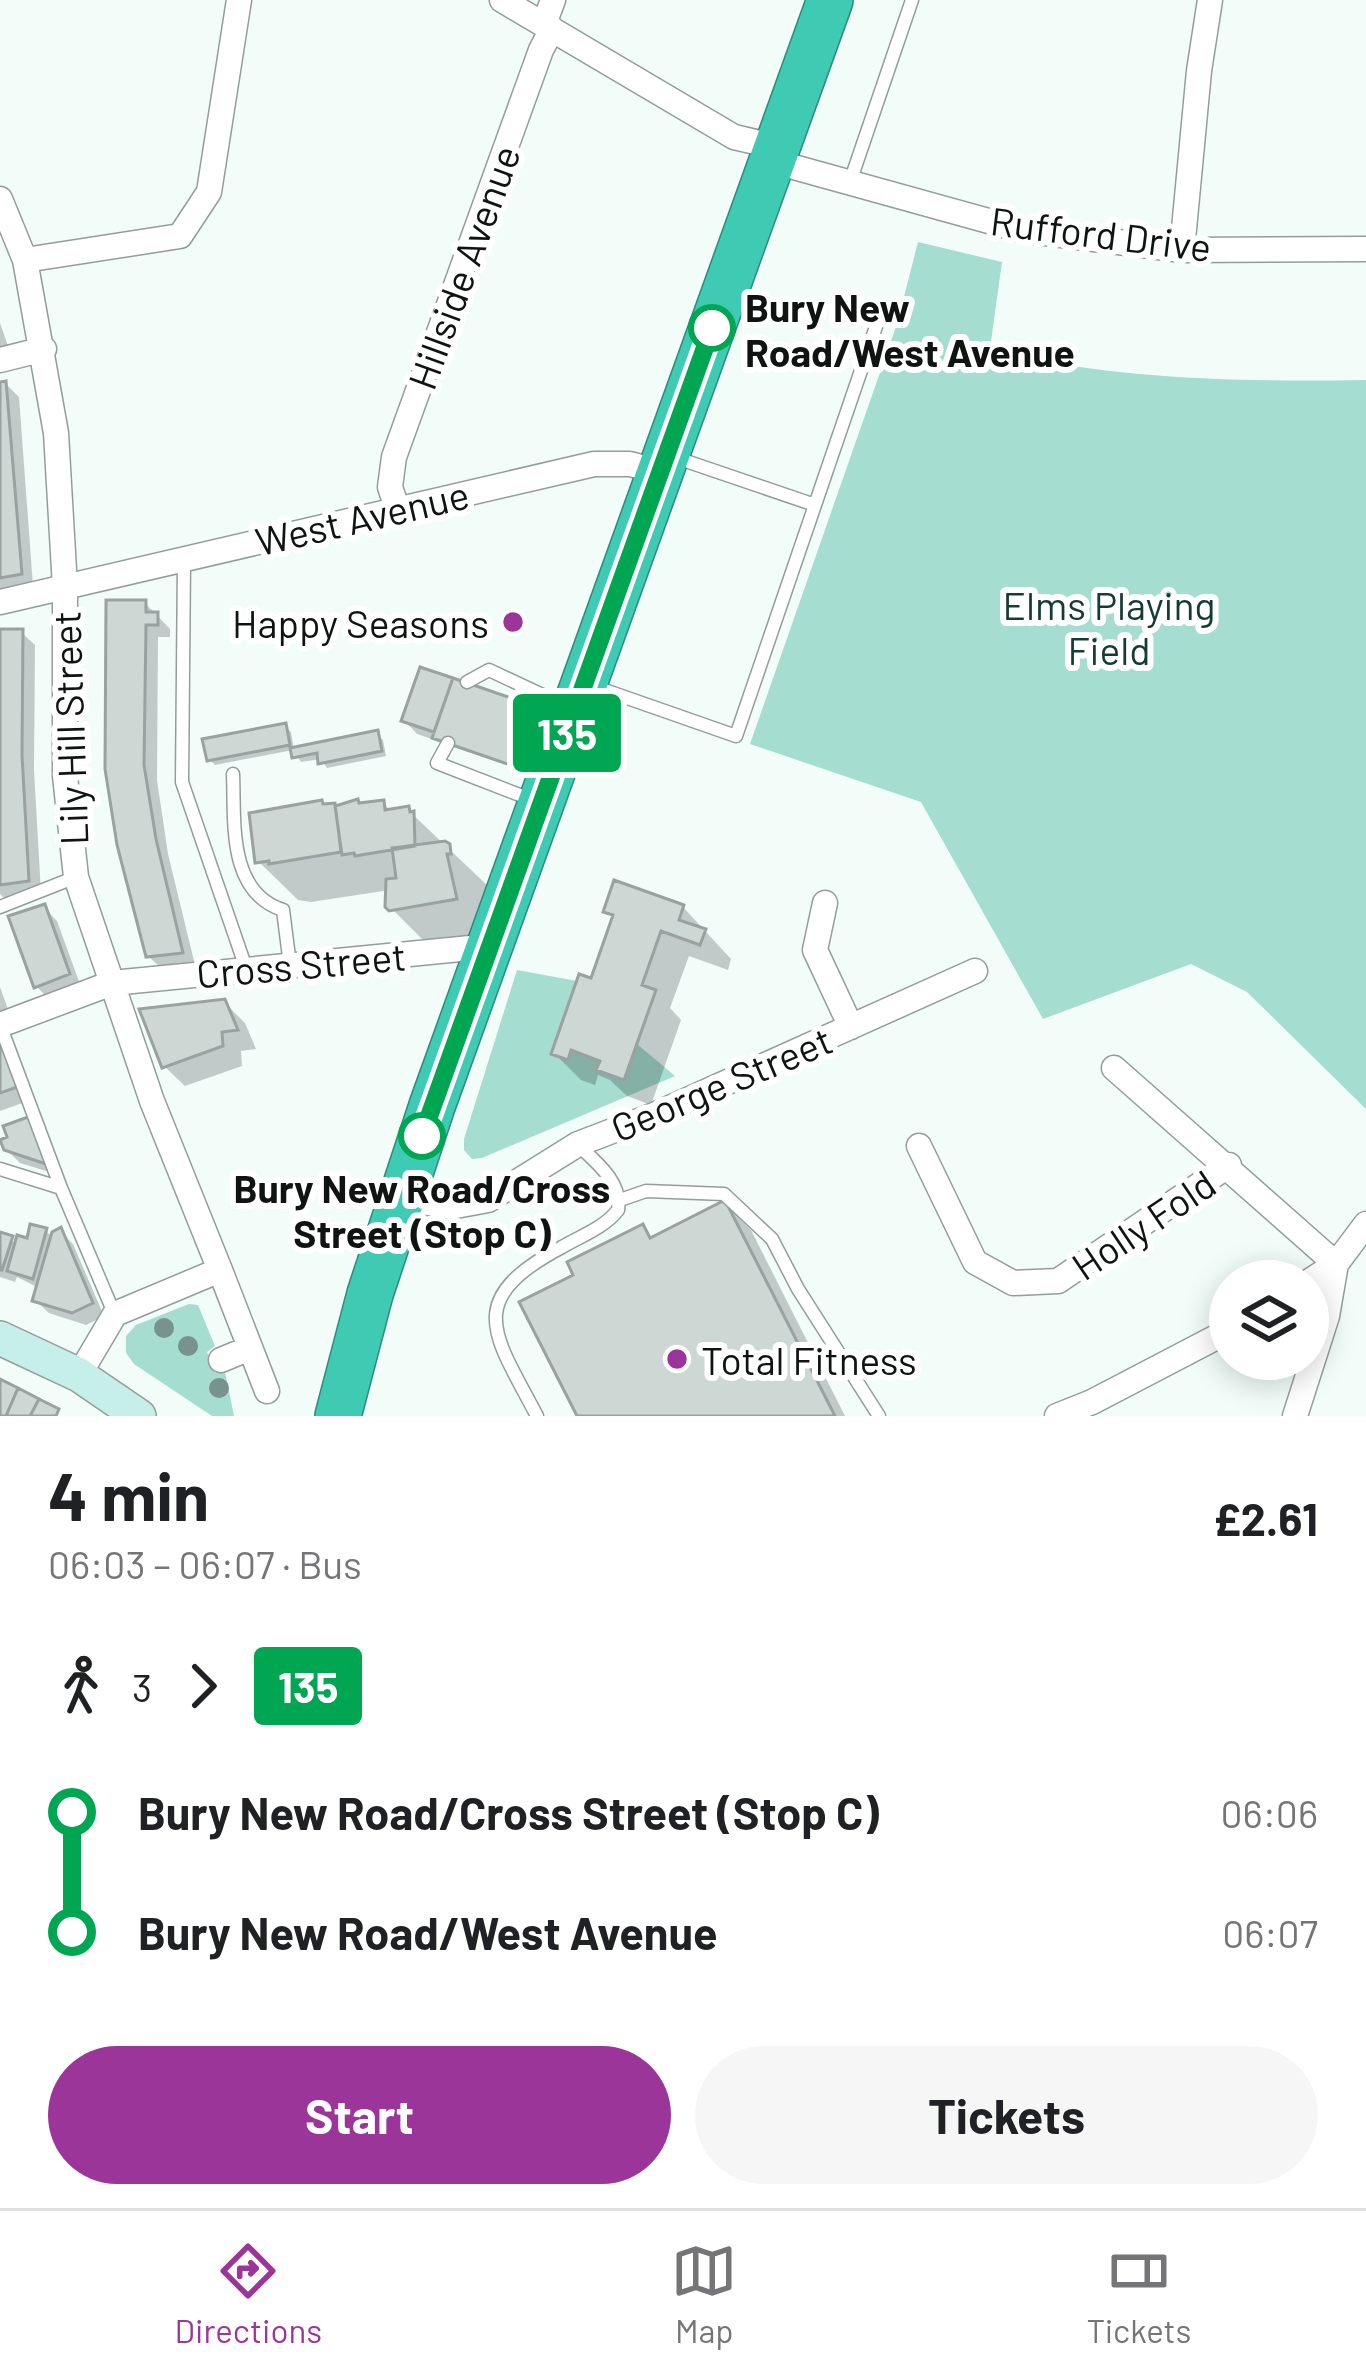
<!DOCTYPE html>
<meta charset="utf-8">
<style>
body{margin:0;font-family:Barlow,sans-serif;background:#f6f6f6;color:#202124;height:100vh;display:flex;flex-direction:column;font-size:45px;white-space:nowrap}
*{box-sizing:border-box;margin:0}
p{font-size:39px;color:#757577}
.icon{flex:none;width:66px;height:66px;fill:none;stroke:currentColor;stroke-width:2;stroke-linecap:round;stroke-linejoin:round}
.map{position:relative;height:1416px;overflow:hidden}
.side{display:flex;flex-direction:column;background:#fff;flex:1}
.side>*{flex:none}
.badge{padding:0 24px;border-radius:9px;font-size:42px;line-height:78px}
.controls{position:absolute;left:1209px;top:1260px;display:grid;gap:24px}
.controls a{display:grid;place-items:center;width:120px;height:120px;border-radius:50%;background:#fff;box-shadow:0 6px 30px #0003;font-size:60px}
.map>.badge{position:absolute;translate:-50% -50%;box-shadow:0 0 0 6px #fff}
.legs{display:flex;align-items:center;gap:18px;height:132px;padding:0 48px;font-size:39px}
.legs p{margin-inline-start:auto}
.head{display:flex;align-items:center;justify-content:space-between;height:204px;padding:0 48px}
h1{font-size:66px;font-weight:700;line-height:90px}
.primary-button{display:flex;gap:24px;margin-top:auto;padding:24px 48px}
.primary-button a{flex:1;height:138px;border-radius:72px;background:#9c3599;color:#fff;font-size:48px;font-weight:700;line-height:138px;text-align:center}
.primary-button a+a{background:#f6f6f6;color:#202124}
ul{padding:0 48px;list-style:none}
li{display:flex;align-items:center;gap:42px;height:120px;font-size:45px}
li i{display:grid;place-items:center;width:18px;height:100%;margin:0 15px;background:currentColor}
li i::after{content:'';width:30px;height:30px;margin:-15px;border:9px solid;border-radius:50%;background:#fff}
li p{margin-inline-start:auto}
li:first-child i{background:linear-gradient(#0000 50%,currentColor 0)}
li:last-child i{background:linear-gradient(currentColor 50%,#0000 0)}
.menu{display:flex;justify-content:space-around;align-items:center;height:168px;border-top:3px solid #e0e0e0;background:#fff;font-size:33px;color:#757577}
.menu a{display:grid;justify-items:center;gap:6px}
.menu .active{color:#9c3599}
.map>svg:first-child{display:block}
.green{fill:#a5ddd0}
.shadow{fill:#0003}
.building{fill:#cdd7d4;stroke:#99a2a0;stroke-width:3}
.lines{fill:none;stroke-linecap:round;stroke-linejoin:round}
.lane-casing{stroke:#949d9b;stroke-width:15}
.street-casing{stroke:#949d9b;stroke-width:27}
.secondary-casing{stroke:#949d9b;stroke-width:36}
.highway-casing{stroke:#2e8b7b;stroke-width:48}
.lane{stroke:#fff;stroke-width:12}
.street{stroke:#fff;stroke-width:24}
.secondary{stroke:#c5efe8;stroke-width:33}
.highway{stroke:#3fcbb3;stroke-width:45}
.tree{fill:#78928d}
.line-1-casing{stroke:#fff;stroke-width:27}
.line-1{stroke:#00a651;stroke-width:18}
.stop-1-dot{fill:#fff;stroke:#00a651;stroke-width:6}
.poi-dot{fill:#9c3599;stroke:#fff;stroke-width:4.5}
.labels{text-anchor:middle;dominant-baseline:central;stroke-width:12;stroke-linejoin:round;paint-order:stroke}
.street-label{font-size:39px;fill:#0f1312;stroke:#fff}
.stop-label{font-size:39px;font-weight:bold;fill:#0f1312;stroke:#fff;text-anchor:start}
.park-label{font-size:39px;fill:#143b34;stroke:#fff}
.poi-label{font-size:39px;fill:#0f1312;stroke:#fff;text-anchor:end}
</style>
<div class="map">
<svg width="1366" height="1416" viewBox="0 0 1366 1416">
<rect width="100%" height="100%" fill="#f2fdfa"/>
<!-- green -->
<path class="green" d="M 918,242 L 1002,262 L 990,349 C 1108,380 1244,382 1366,380 L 1366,1109 L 1247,992 L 1191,964 L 1043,1019 L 921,802 L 750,744 L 897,324 Z
M 517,970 L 577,981 L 551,1054 L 567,1060 L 571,1050 L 600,1061 L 597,1070 L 623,1080 L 637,1044 L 675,1076 L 482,1158 L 472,1159 L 464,1150 L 464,1139 Z
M 189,1304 L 198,1305 L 215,1346 L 207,1352 L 215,1373 L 225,1372 L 234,1416 L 212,1416 L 134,1364 L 126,1353 L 126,1336 L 136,1325 Z"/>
<!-- shadow -->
<path class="shadow" d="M 0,323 L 8,346 L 0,349 Z
M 6,384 L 19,397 L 33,586 L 0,593 L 0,385 Z
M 145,603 L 170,629 L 170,637 L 158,637 L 157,780 L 168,854 L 195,965 L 162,969 L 148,956 L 112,807 Z
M 0,632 L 21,632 L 35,645 L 34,770 L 41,893 L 5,899 L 0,894 Z
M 422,671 L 535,710 L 541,715 L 522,770 L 417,734 L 404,720 Z
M 285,726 L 291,732 L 294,750 L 377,734 L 383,740 L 386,756 L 327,768 L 321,759 L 301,762 L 293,750 L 215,765 L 209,759 Z
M 383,803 L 392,812 L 408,810 L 488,886 L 488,892 L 484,892 L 494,938 L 431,948 L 392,909 L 390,890 L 311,902 L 298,900 L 258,861 L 336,809 Z
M 683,907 L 731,959 L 728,970 L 689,956 L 670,1008 L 681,1020 L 651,1105 L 627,1096 L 610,1080 L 598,1075 L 595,1085 L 581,1080 L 554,1053 L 592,981 L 615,919 L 607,911 Z
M 44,908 L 57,921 L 81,987 L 49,999 L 36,986 Z
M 0,987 L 9,1012 L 0,1015 Z
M 224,1002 L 245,1023 L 256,1049 L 241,1051 L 242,1066 L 185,1086 L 164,1066 Z
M 0,1043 L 31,1100 L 0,1111 Z
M 7,1128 L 59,1175 L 20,1163 L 6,1149 L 11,1139 Z
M 724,1203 L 751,1230 L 845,1416 L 580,1416 L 577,1276 L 642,1228 L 654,1239 Z
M 45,1230 L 53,1238 L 60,1231 L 73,1244 L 104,1316 L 86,1325 L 49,1313 L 35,1300 L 39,1288 L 17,1277 L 15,1282 L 0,1277 L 0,1235 L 18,1244 Z"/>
<!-- building -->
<path class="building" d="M 6,381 L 22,574 L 0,578 L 0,382 Z
M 106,600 L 146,600 L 146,612 L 158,612 L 158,625 L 146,625 L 144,765 L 156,839 L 183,953 L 146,957 L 117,845 L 105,769 Z
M 0,629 L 23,629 L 22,755 L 29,881 L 0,885 Z
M 420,667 L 453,678 L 434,732 L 401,721 Z
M 453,678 L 537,707 L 516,767 L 432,738 Z
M 286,723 L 290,745 L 207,761 L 202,739 Z
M 378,730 L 382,751 L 318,764 L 317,753 L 292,758 L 290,748 Z
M 358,799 L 359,803 L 384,800 L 385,810 L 409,806 L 410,812 L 414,811 L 415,846 L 355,856 L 354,853 L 342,855 L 335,806 Z
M 322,800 L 323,804 L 335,803 L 341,852 L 269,864 L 269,861 L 255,863 L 249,813 Z
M 445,841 L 450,844 L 451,854 L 447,854 L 457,899 L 389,911 L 385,907 L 386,879 L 396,878 L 392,848 Z
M 614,880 L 684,905 L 679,920 L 706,929 L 700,945 L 661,931 L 642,985 L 656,990 L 624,1080 L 596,1070 L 600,1061 L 571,1050 L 568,1060 L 551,1054 L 579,974 L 591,978 L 613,915 L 603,912 Z
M 45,904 L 70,974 L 34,988 L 8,916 Z
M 225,999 L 238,1030 L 222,1032 L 223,1046 L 162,1068 L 139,1009 Z
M 0,1040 L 20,1086 L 0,1093 Z
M 31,1116 L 49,1165 L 4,1150 L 0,1140 L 7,1137 L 3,1126 Z
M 725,1200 L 835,1416 L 577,1416 L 519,1302 L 573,1275 L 567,1262 L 643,1224 L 650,1238 Z
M 30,1224 L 47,1228 L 33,1279 L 7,1271 L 17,1235 L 27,1238 Z
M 61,1227 L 93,1303 L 72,1313 L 32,1301 L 52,1232 Z
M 0,1232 L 13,1236 L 2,1270 L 0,1270 Z
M 0,1379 L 18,1388 L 6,1416 L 0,1416 Z
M 18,1388 L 39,1399 L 30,1416 L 6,1416 Z
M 39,1399 L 59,1409 L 56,1416 L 30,1416 Z"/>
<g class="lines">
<defs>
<path id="lane" d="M 850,182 L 912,0
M 674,457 L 815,505
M 184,560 L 182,782 L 246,968
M 467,682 L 489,670 L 568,707
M 593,686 L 736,736 L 881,312
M 448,743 L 437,763 L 530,799
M 233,774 C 235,821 227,892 283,910 L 290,965
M 0,907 L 76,877
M 0,1025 L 61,1188 L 114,1313
M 0,1169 L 61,1188
M 620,1200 L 646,1191 L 724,1194 L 772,1239 L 798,1289 L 879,1416
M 537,1416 C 494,1334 462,1300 562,1247 C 581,1236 604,1228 618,1210 C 622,1182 597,1163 578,1145"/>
<path id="street" d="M 502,0 L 734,137 L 777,147
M 544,24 L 553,0
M 772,161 L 1021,230 L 1182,250 L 1366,249
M 0,199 L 25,260 L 56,433 L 65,587 L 65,776 L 76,877 L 152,1101 L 220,1270 L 115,1314 L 79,1375
M 1182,250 L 1199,71 L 1210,0
M 25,260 L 180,236 L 209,192 L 239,0
M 0,360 L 44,349
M 397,508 L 390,487 L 394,457 L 541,50 L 552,29
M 0,602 L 594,464 L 630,464 L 660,472
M 825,903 L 815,950 L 851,1027
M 0,1025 L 112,983 L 491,946
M 1114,1068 L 1336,1264
M 919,1146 L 975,1262 L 1013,1283 L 1058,1281 L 1229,1165
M 402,1198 L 450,1207 L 488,1200 L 578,1144 L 654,1115 L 975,971
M 220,1270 L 267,1391
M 1308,1282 L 1336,1264 L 1366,1224
M 221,1360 L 250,1348
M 1057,1416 L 1092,1402 L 1230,1330
M 1295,1416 L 1327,1316 L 1336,1264"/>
<path id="secondary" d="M 0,1338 L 79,1375 L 139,1416"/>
<path id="highway" d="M 338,1416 L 370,1294 L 432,1106 L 830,0"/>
</defs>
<!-- lane casing -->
<use href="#lane" class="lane-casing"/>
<!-- street casing -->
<use href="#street" class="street-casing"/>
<!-- secondary casing -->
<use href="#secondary" class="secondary-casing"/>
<!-- highway casing -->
<use href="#highway" class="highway-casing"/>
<!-- lane -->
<use href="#lane" class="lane"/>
<!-- street -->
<use href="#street" class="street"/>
<!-- secondary -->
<use href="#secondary" class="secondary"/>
<!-- highway -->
<use href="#highway" class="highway"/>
</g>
<!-- trees -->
<g class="tree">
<circle cx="164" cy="1328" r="10"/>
<circle cx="188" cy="1346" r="10"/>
<circle cx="219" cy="1388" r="10"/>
</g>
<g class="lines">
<defs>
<path id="line-1" d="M 422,1136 L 712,328"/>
</defs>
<!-- line-1 casing -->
<use href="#line-1" class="line-1-casing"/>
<!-- line-1 -->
<use href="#line-1" class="line-1"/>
</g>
<!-- markers -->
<g class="stop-1-dot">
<circle cx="712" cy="328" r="21"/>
<circle cx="422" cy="1136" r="21"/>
</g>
<g class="poi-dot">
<circle cx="513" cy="622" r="12"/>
<circle cx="677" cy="1359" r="12"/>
</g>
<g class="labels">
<!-- street labels -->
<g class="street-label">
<text transform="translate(1101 233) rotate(7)">Rufford Drive</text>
<text transform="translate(463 267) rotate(-70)">Hillside Avenue</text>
<text transform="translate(362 517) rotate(-13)">West Avenue</text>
<text transform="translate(69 728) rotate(-92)">Lily Hill Street</text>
<text transform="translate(301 964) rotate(-5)">Cross Street</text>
<text transform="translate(721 1083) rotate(-23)">George Street</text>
<text transform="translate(1143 1224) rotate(-34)">Holly Fold</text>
</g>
<!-- stop labels -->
<g class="stop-label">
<text x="745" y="306">Bury New<tspan x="745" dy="45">Road/West Avenue</tspan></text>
<text x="422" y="1187" text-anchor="middle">Bury New Road/Cross<tspan x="422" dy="45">Street (Stop C)</tspan></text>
</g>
<!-- park labels -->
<g class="park-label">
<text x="1109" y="604">Elms Playing<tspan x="1109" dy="45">Field</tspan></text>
</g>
<!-- poi labels -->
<g class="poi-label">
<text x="489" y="622">Happy Seasons</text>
<text x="701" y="1359" text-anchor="start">Total Fitness</text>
</g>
</g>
</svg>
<div class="controls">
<a><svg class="icon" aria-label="layers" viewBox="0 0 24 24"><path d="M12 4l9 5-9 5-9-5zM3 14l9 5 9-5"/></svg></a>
</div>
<b class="badge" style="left:567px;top:733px;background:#00a651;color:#fff">135</b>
</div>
<section class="side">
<div class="head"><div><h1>4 min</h1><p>06:03 – 06:07 · Bus</p></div><b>£2.61</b></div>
<div class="legs"><svg class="icon" aria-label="walk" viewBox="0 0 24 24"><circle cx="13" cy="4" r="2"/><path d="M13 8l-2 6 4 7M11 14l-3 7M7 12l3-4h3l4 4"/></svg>3<svg class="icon" aria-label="forward" viewBox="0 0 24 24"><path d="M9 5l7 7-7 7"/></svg><b class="badge" style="background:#00a651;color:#fff">135</b></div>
<ul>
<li><i style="color:#00a651"></i><b>Bury New Road/Cross Street (Stop C)</b><p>06:06</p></li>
<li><i style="color:#00a651"></i><b>Bury New Road/West Avenue</b><p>06:07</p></li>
</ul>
<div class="primary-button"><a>Start</a><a>Tickets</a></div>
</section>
<nav class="menu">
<a class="active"><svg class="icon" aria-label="directions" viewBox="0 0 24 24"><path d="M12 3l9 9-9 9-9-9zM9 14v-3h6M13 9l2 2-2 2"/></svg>Directions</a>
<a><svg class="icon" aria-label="map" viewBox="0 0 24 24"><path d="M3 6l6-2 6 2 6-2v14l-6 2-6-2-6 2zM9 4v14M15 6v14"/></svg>Map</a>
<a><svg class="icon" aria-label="tickets" viewBox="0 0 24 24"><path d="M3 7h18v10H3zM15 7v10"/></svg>Tickets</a>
</nav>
